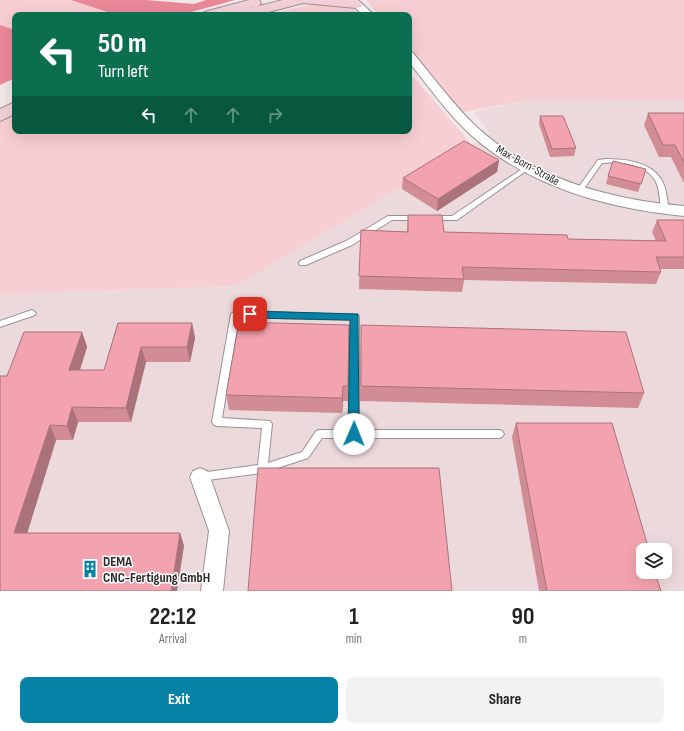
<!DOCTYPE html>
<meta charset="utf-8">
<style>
:root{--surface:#fff;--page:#f2f2f2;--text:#222;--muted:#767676;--accent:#0682a7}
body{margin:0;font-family:"Sofia Sans Condensed",sans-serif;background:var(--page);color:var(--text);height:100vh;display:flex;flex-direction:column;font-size:15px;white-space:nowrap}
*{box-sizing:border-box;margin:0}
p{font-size:13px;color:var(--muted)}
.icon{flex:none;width:22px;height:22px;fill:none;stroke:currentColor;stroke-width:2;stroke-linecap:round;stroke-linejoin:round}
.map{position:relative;height:591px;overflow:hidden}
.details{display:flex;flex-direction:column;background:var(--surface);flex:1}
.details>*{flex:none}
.hud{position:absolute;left:12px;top:12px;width:400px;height:122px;border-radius:8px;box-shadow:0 4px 16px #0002;background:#0b6e4f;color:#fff;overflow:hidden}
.buttons{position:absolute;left:636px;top:543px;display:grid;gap:8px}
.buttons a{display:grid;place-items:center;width:36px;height:36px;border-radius:8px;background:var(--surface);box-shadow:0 4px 16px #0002;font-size:20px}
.pin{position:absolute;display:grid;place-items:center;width:34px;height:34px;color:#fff;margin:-17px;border-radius:8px;box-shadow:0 2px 6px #0006}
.me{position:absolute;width:44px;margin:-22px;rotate:1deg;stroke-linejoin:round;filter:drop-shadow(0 0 3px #0008)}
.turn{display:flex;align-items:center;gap:14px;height:84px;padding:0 20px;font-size:18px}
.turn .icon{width:52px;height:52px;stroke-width:2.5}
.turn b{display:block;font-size:28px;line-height:34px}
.lanes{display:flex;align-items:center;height:38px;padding:0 20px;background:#0003;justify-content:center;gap:20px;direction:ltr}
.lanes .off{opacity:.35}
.eta{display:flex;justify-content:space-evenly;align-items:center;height:68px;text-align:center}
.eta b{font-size:24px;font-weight:700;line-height:28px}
.button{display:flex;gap:8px;margin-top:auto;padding:8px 20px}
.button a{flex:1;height:46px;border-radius:8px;background:var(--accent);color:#fff;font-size:16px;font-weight:700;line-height:46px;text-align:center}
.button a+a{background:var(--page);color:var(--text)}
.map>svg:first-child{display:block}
</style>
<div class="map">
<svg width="684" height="591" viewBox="0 0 684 591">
<rect width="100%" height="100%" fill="#f2e7e8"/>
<path fill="#ecd9db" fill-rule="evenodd" d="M 684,99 L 684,591 L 0,591 L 0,294 L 235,286 L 490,134 L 474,112 L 523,101 ZM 643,550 L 665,550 L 665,572 L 643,572 Z"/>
<path fill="#f7ced3" d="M 0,0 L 71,0 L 119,14 L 15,15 L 15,30 L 0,25 Z
M 367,0 L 684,0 L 684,100 L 523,101 L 458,113 L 409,55 L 409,15 L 378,15 Z
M 314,4 C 328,5 350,3 360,15 L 265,15 Z
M 409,72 L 472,145 L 235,286 L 0,294 L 0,122 L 15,113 L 15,131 L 409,131 Z"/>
<path fill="#ea8898" d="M 71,0 L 146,0 L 194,4 L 206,0 L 235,0 L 180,15 L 117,15 Z
M 0,25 L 15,30 L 15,78 L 0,85 Z"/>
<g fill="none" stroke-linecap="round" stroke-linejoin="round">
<g stroke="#9c9293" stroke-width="2">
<path id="service" d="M 606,159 C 626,159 654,162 663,183 C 667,191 667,201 669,210 L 668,212 L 662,212 L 661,210 C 660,201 660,191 656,182 C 648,164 619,161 602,163 L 581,193 L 577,193 L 576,191 L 598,160 Z
M 528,165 L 530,166 L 530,168 L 457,220 L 432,220 L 428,218 L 432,216 L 452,216 Z
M 388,216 L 419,216 L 423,218 L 419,220 L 392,220 L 352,245 L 306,265 L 300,265 L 299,263 L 300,261 L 346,241 Z
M 32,310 L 36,313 L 35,315 L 0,327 L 0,321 Z
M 235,311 L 358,315 L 359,317 L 359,430 L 499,430 L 502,431 L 504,434 L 502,437 L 499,438 L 322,438 L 308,458 L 305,459 L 262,473 L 200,481 L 197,480 L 195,477 L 197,474 L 200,473 L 258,465 L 262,428 L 217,426 L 214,425 L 212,422 L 231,314 ZM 239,317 L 351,320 L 349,430 L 319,430 L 316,431 L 302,452 L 268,463 L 272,424 L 270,421 L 222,418 Z"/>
</g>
<g stroke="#9c9293" stroke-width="2">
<path id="minor" d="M 347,0 L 358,0 L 374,15 L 363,15 Z
M 409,52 L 413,53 C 434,78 454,106 479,129 C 534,179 612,200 684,206 L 684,216 C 609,209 530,187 472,136 C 448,114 429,87 409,62 Z
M 200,468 L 207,471 L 210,477 L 229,531 L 223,591 L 201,591 L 209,531 L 190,477 L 193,471 Z"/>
</g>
<g stroke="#9c9293" stroke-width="2">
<path id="secondary" d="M 249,0 L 259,0 L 261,3 L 259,6 L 251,8 L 283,0 L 357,0 L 363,4 L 361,7 L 356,8 L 303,3 L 257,15 L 233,15 L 235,12 L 225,15 L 202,15 L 204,12 Z
M 15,102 L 15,114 L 0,121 L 0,109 Z"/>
</g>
<use href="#service" fill="#fff" fill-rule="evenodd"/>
<use href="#minor" fill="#fff" fill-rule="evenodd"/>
<use href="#secondary" fill="#f3d0d7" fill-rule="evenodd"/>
</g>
<path fill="#d18c96" d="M 648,113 L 684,113 L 684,183 L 671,157 L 659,157 L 644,125 Z
M 540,116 L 576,148 L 574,156 L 550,157 L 539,124 Z
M 499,160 L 497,172 L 437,211 L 402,189 L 403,178 Z
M 646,169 L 638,192 L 606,184 L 608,176 Z
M 408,215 L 444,232 L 568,239 L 656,241 L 652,232 L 657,220 L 684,220 L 684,269 L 660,269 L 661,272 L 656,284 L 464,280 L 462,292 L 359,289 L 361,230 L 407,232 Z
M 118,323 L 192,323 L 195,338 L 190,362 L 146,362 L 131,422 L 78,422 L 73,440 L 56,440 L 27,533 L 180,533 L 184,546 L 0,591 L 7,376 L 82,332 L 87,347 L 80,370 L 104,370 Z
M 349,325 L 348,401 L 343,401 L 342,413 L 229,410 L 226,395 Z
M 361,325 L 644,393 L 638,408 L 360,401 Z
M 516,423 L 661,591 L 539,591 L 512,437 Z"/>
<path fill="#aa727a" d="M 499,160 L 497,172 L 437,211 L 438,199 Z
M 192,323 L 195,338 L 190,362 L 187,347 Z
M 82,332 L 87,347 L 75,385 L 69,370 Z
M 141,347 L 146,362 L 131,422 L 126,408 Z
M 343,386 L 343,401 L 342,413 L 342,398 Z
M 72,407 L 78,422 L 73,440 L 67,426 Z
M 50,425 L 56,440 L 23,547 L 14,533 Z
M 180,533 L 184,546 L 177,591 L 171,591 Z"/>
<path fill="#f3a3af" stroke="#aa727a" d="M 648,113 L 684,113 L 684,162 L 675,145 L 663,145 Z
M 540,116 L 563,116 L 576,148 L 552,149 Z
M 464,141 L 499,160 L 438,199 L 403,178 Z
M 613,161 L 646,169 L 641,184 L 608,176 Z
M 408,215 L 442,215 L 444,232 L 567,235 L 568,239 L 666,241 L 657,220 L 684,220 L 684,257 L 656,257 L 661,272 L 462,267 L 464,279 L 359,276 L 361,230 L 408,232 Z
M 239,322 L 349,325 L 348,386 L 343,386 L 342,398 L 226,395 Z
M 118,323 L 192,323 L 187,347 L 141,347 L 126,408 L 72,407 L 67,426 L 50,425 L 14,533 L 180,533 L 171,591 L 0,591 L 0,376 L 7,376 L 24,332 L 82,332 L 69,370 L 104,370 Z
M 361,325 L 626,332 L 644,393 L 361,386 Z
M 516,423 L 612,423 L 649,550 L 643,550 L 643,572 L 655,572 L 661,591 L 547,591 Z
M 258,468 L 439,468 L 452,591 L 248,591 Z"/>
<path fill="#0682a7" stroke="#04546d" d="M 250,311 L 358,314 L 359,434 L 357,437 L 350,437 L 348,434 L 350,320 L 250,318 L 246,314 Z"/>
<defs>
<g id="building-bare" transform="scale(1.38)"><path d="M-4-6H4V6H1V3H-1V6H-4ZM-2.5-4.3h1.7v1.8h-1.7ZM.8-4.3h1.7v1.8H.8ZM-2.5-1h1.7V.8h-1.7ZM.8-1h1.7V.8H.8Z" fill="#0682a7" stroke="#fff" stroke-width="2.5" paint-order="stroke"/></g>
</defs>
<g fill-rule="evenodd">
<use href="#building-bare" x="90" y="569"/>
</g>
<g text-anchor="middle" stroke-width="3" stroke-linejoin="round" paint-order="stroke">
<g font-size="12" fill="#2d2929" stroke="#fff">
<text transform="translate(528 165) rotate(29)" y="4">Max-Born-Straße</text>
</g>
<g font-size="14" font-weight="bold" fill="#2d2929" stroke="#fff" text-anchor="start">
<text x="103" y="566">DEMA<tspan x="103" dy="16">CNC-Fertigung GmbH</tspan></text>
</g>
</g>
</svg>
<div class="buttons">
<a><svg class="icon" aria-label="layers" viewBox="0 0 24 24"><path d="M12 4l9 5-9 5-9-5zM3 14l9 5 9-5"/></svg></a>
</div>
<div class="pin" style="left:250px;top:314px;background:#d93025"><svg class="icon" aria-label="arrive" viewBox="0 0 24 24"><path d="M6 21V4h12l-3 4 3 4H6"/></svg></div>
<svg class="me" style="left:354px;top:434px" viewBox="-20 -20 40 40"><circle r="19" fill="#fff"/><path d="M0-13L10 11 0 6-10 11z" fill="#0682a7"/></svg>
<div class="hud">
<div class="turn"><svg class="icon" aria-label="left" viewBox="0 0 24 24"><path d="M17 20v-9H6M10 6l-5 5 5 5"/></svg><div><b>50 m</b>Turn left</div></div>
<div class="lanes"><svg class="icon" aria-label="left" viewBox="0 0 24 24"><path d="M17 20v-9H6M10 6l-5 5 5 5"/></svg><svg class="icon off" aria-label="ahead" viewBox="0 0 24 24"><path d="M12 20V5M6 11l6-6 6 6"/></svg><svg class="icon off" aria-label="ahead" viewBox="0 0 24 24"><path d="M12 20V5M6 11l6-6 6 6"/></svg><svg class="icon off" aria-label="right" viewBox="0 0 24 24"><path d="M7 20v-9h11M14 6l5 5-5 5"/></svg></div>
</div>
</div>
<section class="details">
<div class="eta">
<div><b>22:12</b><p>Arrival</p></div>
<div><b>1</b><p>min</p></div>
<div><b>90</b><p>m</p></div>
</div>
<div class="button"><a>Exit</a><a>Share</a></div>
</section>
